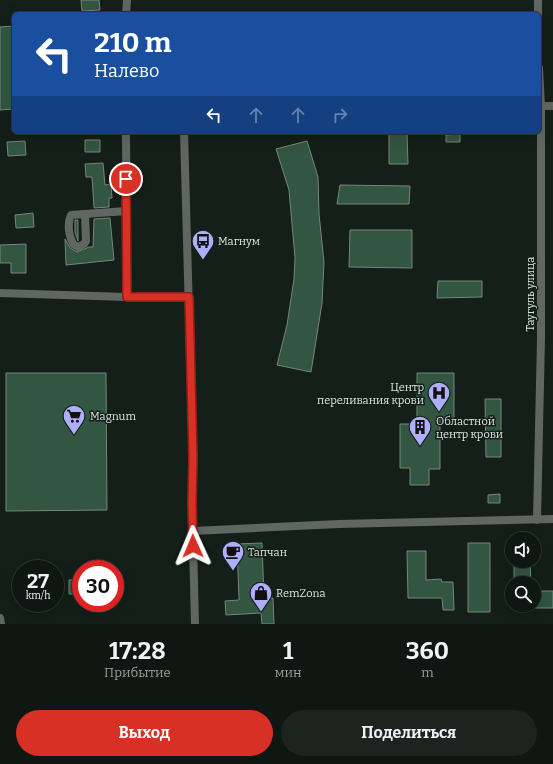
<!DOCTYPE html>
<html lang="ru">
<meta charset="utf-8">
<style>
:root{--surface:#0e1712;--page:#1c2420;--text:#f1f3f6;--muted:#9b9f9f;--line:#2e3632;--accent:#d93025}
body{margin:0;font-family:Bitter,serif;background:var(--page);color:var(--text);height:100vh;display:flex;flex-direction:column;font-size:15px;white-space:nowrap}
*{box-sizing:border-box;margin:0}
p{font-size:13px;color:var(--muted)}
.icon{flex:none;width:22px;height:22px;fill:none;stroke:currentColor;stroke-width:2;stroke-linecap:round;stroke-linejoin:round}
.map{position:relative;height:624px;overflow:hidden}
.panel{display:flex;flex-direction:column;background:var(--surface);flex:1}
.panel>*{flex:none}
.top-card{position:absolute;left:12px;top:12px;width:529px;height:122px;border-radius:6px;box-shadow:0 4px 16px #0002,0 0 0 1px var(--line);background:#1a4fa0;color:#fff;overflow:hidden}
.fabs{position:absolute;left:505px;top:532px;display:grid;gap:8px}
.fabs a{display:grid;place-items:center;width:36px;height:36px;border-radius:50%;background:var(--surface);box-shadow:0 4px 16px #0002,0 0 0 1px var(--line);font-size:20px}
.speed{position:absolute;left:12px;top:560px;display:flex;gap:8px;font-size:20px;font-weight:700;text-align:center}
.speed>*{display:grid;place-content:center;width:52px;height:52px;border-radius:50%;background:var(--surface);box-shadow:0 4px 16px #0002,0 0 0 1px var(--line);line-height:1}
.speed small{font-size:10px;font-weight:400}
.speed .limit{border:6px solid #d22;background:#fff;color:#111}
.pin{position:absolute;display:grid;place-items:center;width:34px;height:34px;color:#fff;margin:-17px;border:2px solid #fff;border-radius:50%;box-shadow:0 1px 4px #0007}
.me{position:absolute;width:44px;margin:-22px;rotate:359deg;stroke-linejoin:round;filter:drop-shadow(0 0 3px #0008)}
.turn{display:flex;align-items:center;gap:14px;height:84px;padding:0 16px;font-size:18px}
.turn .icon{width:52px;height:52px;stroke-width:2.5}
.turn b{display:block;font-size:28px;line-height:34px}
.lanes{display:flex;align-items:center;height:38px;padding:0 16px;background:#0003;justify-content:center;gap:20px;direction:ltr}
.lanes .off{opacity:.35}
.eta{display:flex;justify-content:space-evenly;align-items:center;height:68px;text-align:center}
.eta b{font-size:24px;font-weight:700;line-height:28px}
.button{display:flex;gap:8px;margin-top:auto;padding:8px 16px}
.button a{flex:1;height:46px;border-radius:24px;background:var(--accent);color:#fff;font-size:16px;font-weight:700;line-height:46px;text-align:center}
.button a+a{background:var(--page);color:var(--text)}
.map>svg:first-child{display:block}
</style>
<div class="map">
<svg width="553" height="624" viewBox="0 0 553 624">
<rect width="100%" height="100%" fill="#131f18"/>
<path fill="#325641" stroke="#77867c" d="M 81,0 L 99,0 L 100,10 L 82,11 Z
M 13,26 L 14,49 L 14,109 L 0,110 L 0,27 Z
M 389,132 L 407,132 L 408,164 L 389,164 Z
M 460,134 L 460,142 L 446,142 L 446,135 Z
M 85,140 L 100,140 L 100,152 L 85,152 Z
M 25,141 L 26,155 L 8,156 L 7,142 Z
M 307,141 L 318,177 L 319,214 L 324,262 L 322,303 L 311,372 L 277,365 L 287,325 L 294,279 L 295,258 L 289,190 L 276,149 Z
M 103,163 L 105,185 L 111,184 L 112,198 L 109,198 L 109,207 L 94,208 L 92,177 L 86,177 L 85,164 Z
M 340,185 L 410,186 L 409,204 L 337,204 Z
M 33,213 L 34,227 L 16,228 L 15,215 Z
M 110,218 L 114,260 L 66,265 L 65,239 L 70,248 L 77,252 L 89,247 L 93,247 L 94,219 Z
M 75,220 L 78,220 L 78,241 L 75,232 Z
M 350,230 L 412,230 L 412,268 L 349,267 Z
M 26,244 L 26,273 L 11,273 L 11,263 L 0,263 L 0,245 Z
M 438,281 L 482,281 L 482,297 L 437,298 Z
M 6,373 L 106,373 L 107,510 L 6,511 Z
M 417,373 L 454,373 L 454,418 L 440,418 L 440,469 L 429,469 L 429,485 L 410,485 L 410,468 L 400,468 L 400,424 L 417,424 Z
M 485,399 L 501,399 L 501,457 L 486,457 Z
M 500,494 L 500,503 L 488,503 L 488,495 Z
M 262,543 L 264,599 L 273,598 L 274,624 L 262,624 L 261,613 L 226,615 L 225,601 L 239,600 L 237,544 Z
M 468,543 L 490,543 L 490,612 L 468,612 Z
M 407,551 L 426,551 L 426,580 L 441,579 L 442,582 L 453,582 L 454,610 L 443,610 L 442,598 L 408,598 Z
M 514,561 L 530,561 L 531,583 L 514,583 Z
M 69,580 L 81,580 L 81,594 L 69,594 Z
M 534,591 L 553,591 L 553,608 L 535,608 Z"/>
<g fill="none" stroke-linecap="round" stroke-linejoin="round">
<path stroke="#606763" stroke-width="8" d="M 538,0 L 538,14
M 126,14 L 127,0
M 541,106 L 553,106
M 126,132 L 127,297
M 184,132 L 193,458 L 192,502 L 195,624
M 85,214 L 86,241 L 84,244 L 78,247 L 73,244 C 69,235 67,224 71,215 L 126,211
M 0,293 L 127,297 L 189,297
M 537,520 L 541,338 L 541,106 L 539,68
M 193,531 L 339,524 L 553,519
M 0,618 L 1,624"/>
</g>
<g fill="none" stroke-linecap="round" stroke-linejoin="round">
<g stroke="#8d1f18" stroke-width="10">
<path id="route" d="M 126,179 L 127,297 L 189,297 L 193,458 L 192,502 L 193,546"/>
</g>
<use href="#route" stroke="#d93025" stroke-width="7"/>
</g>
<defs>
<g id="bus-pin" transform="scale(1.15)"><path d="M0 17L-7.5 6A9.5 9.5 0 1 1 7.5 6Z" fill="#aeaefa" stroke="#131f18"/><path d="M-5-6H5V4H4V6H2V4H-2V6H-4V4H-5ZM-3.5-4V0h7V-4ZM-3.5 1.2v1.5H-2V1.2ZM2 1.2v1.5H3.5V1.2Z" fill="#111"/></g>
<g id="hospital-pin" transform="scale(1.15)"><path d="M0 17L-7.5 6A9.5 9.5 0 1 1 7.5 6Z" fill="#aeaefa" stroke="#131f18"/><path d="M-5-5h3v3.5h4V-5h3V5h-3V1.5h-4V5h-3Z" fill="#111"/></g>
<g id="supermarket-pin" transform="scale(1.15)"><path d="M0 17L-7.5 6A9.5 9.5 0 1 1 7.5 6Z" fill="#aeaefa" stroke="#131f18"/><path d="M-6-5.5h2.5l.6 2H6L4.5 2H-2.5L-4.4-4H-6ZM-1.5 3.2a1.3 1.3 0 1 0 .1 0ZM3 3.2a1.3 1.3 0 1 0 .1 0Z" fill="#111"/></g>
<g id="building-pin" transform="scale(1.15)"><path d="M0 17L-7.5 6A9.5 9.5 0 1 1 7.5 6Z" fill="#aeaefa" stroke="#131f18"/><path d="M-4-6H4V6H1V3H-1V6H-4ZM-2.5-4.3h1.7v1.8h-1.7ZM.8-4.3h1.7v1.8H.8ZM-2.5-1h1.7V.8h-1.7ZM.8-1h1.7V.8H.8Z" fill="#111"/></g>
<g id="cafe-pin" transform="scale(1.15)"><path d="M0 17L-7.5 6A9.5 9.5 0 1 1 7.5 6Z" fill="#aeaefa" stroke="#131f18"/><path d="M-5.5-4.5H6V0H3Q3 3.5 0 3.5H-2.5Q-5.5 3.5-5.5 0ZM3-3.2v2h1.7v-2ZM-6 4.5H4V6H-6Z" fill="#111"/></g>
<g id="shop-pin" transform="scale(1.15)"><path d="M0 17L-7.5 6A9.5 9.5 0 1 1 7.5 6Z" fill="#aeaefa" stroke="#131f18"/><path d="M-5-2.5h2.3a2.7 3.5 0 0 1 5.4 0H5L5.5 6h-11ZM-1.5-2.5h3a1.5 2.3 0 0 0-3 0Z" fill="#111"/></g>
</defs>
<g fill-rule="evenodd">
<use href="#bus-pin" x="203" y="241"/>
<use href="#hospital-pin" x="439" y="393"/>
<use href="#supermarket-pin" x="74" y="416"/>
<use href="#building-pin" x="420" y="427"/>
<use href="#cafe-pin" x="233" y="552"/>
<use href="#shop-pin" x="261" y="593"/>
</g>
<g text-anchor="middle" stroke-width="3" stroke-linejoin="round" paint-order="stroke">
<g font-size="11" fill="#dde5e0" stroke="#131f18" text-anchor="start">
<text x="218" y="245">Магнум</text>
<text x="424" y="391" text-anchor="end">Центр<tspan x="424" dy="13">переливания крови</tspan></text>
<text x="90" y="420">Magnum</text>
<text x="436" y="425">Областной<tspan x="436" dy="13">центр крови</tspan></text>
<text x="248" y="556">Тапчан</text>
<text x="276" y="597">RemZona</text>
</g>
<g font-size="11" fill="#dde5e0" stroke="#131f18">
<text transform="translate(530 294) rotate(-90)" y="4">Таугуль улица</text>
</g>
</g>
</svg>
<div class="fabs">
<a><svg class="icon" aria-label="sound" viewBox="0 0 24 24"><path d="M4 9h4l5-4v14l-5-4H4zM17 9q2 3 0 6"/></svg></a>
<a><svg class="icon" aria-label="search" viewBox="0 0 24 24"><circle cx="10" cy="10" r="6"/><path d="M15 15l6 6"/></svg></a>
</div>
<div class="speed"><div>27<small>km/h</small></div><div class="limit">30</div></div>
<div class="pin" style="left:126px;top:179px;background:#d93025"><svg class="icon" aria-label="arrive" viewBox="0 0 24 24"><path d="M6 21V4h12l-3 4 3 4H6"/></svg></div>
<svg class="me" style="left:193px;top:546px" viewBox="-20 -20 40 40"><path d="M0-17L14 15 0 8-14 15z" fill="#d93025" stroke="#fff" stroke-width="4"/></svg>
<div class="top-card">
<div class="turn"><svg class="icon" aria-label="left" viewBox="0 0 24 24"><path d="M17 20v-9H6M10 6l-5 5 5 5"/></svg><div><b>210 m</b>Налево</div></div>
<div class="lanes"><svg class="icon" aria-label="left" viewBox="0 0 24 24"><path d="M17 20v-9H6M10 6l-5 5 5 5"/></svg><svg class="icon off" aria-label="ahead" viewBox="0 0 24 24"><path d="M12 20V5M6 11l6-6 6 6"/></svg><svg class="icon off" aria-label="ahead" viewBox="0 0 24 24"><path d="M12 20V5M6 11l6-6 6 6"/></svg><svg class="icon off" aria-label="right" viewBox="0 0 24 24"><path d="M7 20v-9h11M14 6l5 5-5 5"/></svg></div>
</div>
</div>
<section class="panel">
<div class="eta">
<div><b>17:28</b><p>Прибытие</p></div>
<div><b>1</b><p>мин</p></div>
<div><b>360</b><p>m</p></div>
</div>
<div class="button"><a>Выход</a><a>Поделиться</a></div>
</section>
